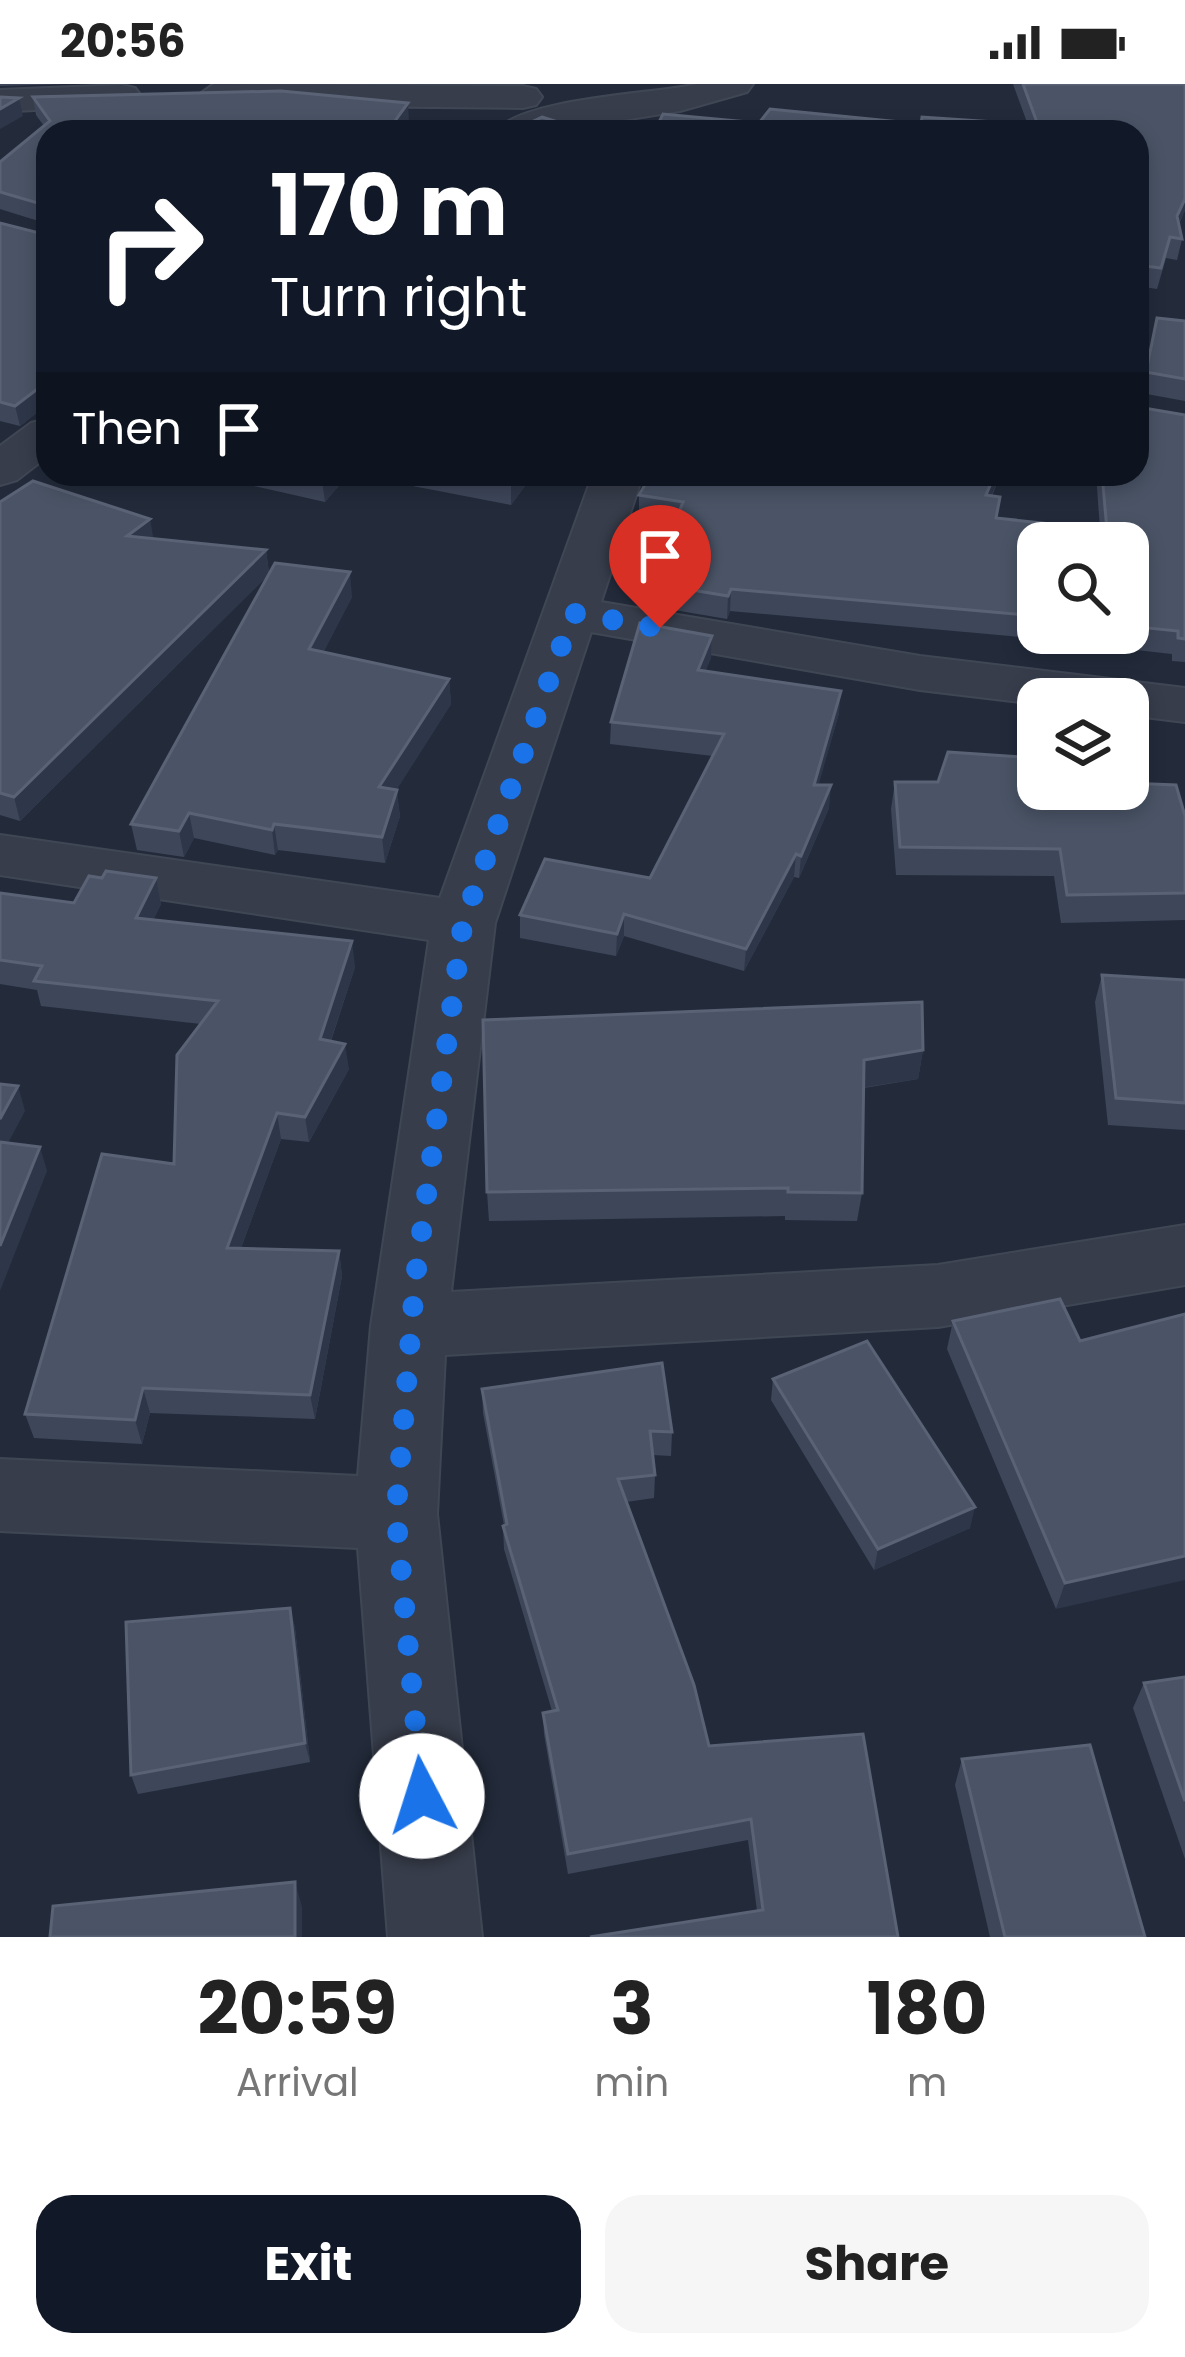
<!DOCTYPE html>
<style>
:root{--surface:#fff;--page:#f6f6f6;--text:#222;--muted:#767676;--accent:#111827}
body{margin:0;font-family:Poppins,sans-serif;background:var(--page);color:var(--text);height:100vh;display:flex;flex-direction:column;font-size:45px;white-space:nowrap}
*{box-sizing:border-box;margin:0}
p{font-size:39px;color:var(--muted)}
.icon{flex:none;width:66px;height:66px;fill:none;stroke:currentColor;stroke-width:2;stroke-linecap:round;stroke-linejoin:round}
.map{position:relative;height:1853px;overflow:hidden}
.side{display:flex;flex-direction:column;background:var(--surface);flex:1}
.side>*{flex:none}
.guide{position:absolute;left:36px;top:36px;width:1113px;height:366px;border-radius:36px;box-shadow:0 6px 18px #0003;background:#111827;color:#fff;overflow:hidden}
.buttons{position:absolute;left:1017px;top:438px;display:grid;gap:24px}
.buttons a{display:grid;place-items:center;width:132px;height:132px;border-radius:24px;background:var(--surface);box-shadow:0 6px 18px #0003;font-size:60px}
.pin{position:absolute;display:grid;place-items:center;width:102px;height:102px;color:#fff;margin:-123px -51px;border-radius:50% 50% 50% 0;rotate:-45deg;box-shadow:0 0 12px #0007}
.pin .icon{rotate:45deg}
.me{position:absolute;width:132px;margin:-66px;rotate:355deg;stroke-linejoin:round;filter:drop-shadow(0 0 9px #0008)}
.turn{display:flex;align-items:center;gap:42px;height:252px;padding:0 36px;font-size:54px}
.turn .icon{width:156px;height:156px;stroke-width:2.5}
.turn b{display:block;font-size:84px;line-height:102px}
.then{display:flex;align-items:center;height:114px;padding:0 36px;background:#0003;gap:24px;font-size:45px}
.eta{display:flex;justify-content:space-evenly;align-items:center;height:204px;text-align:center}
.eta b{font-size:72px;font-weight:700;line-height:84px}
.cta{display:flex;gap:24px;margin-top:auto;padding:24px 36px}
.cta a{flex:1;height:138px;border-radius:36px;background:var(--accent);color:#fff;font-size:48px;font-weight:700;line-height:138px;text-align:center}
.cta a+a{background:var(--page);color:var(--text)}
.status{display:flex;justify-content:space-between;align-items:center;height:84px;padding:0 60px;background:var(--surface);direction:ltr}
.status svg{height:33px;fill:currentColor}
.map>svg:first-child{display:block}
</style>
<div class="status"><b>20:56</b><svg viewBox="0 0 49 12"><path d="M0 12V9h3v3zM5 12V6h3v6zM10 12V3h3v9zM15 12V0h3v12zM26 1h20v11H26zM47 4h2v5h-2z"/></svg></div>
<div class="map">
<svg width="1185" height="1853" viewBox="0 0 1185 1853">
<rect width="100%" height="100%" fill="#232b3b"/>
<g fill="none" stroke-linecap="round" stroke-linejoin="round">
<g stroke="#404754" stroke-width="4">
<path id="minor" d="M 214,0 L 523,2 L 536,5 L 542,13 L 536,21 L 523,24 L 219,21 L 206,18 L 200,10 Z
M 698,0 L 753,0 L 747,8 L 680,27 L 548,48 L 496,48 C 519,14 655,10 698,0 Z
M 122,1 L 135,4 L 141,12 L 135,20 L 0,28 L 0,6 Z
M 48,335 L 48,372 L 17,396 L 0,401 L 0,362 L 31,339 Z
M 593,390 L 643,390 L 601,518 L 920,572 L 1185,604 L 1185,638 L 1128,631 L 1128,615 L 1038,615 L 1038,620 L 920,606 L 591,548 L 495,839 L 451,1208 L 938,1181 L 1185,1141 L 1185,1201 L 938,1243 L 445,1271 L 437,1430 L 482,1853 L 388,1853 L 358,1464 L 0,1447 L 0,1375 L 358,1392 L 371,1242 L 429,856 L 0,791 L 0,751 L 440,814 Z"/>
</g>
<use href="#minor" fill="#373d4b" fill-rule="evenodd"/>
</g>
<path fill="#3e475a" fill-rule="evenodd" d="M 0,0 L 64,0 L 0,2 Z
M 1013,0 L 1185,0 L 1185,126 L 1179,140 L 1182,155 L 1177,176 L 1166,174 L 1157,205 L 1137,202 L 1137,48 L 759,39 L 1028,41 Z
M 33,13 L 409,37 L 401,48 L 48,48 L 48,320 L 20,342 L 0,337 L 0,139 L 47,151 L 48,140 L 0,125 L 0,78 L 44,42 L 36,31 Z
M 1157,234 L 1185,237 L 1185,317 L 1141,309 Z
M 1185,331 L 1185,578 L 1172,577 L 1172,570 L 1010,552 L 730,527 L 727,535 L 651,522 L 651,499 L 675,439 L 639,433 L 639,411 L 651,390 L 1001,390 L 992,412 L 996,434 L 1100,445 L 1096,390 L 1137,390 ZM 1038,459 L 1128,459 L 1128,549 L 1038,549 Z
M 223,390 L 349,390 L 325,418 L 223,395 Z
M 350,390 L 534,390 L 511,421 Z
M 0,418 L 153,455 L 266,466 L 269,489 L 352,513 L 323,568 L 449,595 L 451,620 L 396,706 L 400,732 L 385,779 L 278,766 L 275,771 L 194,754 L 184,773 L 137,766 L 131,740 L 269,490 L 20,737 L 0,731 Z
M 712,552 L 711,574 L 705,587 L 839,629 L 818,701 L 829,724 L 799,794 L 794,793 L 744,887 L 624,852 L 616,872 L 520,854 L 520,831 L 650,794 L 713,672 L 610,660 L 611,638 Z
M 895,698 L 1038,705 L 1185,732 L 1185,836 L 1061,839 L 1054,792 L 896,791 L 891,725 Z
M 102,794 L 156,794 L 161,820 L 153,836 L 355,883 L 331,957 L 349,985 L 309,1058 L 281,1055 L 241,1164 L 339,1167 L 342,1192 L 315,1335 L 150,1329 L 142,1360 L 34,1354 L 25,1330 L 174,1080 L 201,940 L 41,922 L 37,906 L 0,900 L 0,809 L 74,819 Z
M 1102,891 L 1185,896 L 1185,1046 L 1108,1041 L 1095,918 Z
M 923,966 L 918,995 L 864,1004 L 862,1109 L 857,1137 L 785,1136 L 785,1132 L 489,1137 L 487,1108 Z
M 1185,1230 L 1056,1525 L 947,1265 L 953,1237 L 1080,1257 Z
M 773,1295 L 970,1444 L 874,1486 L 771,1316 Z
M 482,1305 L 672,1348 L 671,1372 L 653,1371 L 655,1391 L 654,1414 L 626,1418 L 709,1662 L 898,1853 L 757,1827 L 748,1756 L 568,1790 L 544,1650 L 543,1629 L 552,1627 L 504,1465 L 503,1442 L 504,1441 L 483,1329 Z
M 290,1524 L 295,1544 L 310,1678 L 138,1710 L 131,1691 Z
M 1185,1593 L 1185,1775 L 1133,1624 L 1144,1599 Z
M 962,1675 L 1145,1853 L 990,1853 L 955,1701 Z"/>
<path fill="#2e3749" d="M 19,14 L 23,32 L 0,45 L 0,25 Z
M 408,19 L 409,37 L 401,48 L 387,48 Z
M 1185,115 L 1185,126 L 1173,152 L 1177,132 Z
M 48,297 L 48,320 L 20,342 L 15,322 Z
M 328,390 L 349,390 L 325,418 L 322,396 Z
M 517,390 L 534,390 L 511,421 L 511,399 Z
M 995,390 L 1001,390 L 982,433 L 986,411 Z
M 150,435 L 154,458 L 127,452 Z
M 266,466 L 269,490 L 20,737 L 14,713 Z
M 350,488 L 352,513 L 312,591 L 309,565 Z
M 731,505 L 730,527 L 727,535 L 728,512 Z
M 712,552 L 711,574 L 697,608 L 698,586 Z
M 449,595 L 451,620 L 382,729 L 379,703 Z
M 841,607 L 839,629 L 812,724 L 814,701 Z
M 831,701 L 829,724 L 799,794 L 801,772 Z
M 397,706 L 400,732 L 385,779 L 382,753 Z
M 189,729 L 194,754 L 184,773 L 179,747 Z
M 274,740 L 278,766 L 275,771 L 272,746 Z
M 796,770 L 794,793 L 744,887 L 746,865 Z
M 156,794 L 161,820 L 142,860 L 136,834 Z
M 624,830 L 624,852 L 616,872 L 617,850 Z
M 352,857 L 355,883 L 323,980 L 320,955 Z
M 345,960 L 349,985 L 309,1058 L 305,1033 Z
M 923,966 L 918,995 L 860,1004 L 864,976 Z
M 18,1002 L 25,1027 L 0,1074 L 0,1035 Z
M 277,1029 L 281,1055 L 232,1189 L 227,1164 Z
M 40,1063 L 47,1087 L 0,1207 L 0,1162 Z
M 339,1167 L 342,1192 L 315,1335 L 310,1311 Z
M 143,1304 L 150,1329 L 142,1360 L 135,1336 Z
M 975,1423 L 970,1444 L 874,1486 L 878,1465 Z
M 1185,1472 L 1185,1496 L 1056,1525 L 1065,1499 Z
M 290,1524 L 295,1544 L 310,1678 L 305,1659 Z
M 295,1798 L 302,1823 L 302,1853 L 295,1853 Z"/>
<path fill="#4a5466" stroke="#5a6375" stroke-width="3" d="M 1023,0 L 1185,0 L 1185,115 L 1177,132 L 1182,155 L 1170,153 L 1161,184 L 1137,181 L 1137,48 L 654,48 L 663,30 L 759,39 L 770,25 L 921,40 L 922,33 L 1038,41 Z
M 281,7 L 408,19 L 387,48 L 48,48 L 48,122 L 0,108 L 0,78 L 50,37 L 33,13 Z
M 0,13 L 19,14 L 0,25 Z
M 542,33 L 589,48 L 510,48 Z
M 48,134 L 48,297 L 15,322 L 0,318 L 0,139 L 47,151 Z
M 1157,234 L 1185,237 L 1185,295 L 1146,288 Z
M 1138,323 L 1185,331 L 1185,555 L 1178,554 L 1178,547 L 1128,542 L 1128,459 L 1038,459 L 1038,532 L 731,505 L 728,512 L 651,499 L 683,418 L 639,411 L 651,390 L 995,390 L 986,411 L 1000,413 L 996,434 L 1107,446 L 1102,390 L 1137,390 Z
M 297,390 L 328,390 L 322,396 Z
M 462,390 L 517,390 L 511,399 Z
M 33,397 L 150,435 L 127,452 L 266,466 L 14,713 L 0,709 L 0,418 Z
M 275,479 L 350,488 L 309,565 L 449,595 L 379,703 L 397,706 L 382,753 L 274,740 L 272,746 L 189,729 L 179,747 L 131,740 Z
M 640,539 L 712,552 L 698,586 L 841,607 L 814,701 L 831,701 L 801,772 L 796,770 L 746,865 L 624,830 L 617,850 L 520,831 L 545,775 L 650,794 L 724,650 L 611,638 Z
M 948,668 L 1038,674 L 1038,705 L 1128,705 L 1128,699 L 1176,701 L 1185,732 L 1185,809 L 1067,811 L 1060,765 L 900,763 L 895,698 L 938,698 Z
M 106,787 L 156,794 L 136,834 L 352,857 L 320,955 L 345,960 L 305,1033 L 277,1029 L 227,1164 L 339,1167 L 310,1311 L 143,1304 L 135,1336 L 25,1330 L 102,1070 L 174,1080 L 177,971 L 218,917 L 34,897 L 42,882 L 0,876 L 0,809 L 74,819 L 89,792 L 102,794 Z
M 1102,891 L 1185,896 L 1185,1019 L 1116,1014 Z
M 922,918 L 923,966 L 864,976 L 862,1109 L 788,1108 L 788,1104 L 487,1108 L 483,936 Z
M 0,1000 L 18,1002 L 0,1035 Z
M 0,1058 L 40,1063 L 0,1162 Z
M 1060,1215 L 1080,1257 L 1185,1230 L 1185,1472 L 1065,1499 L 953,1237 Z
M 867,1257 L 975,1423 L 878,1465 L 773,1295 Z
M 662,1279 L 672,1348 L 650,1347 L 655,1391 L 618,1395 L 694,1601 L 709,1662 L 863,1650 L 898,1853 L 590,1853 L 763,1826 L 751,1735 L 568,1770 L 543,1629 L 558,1626 L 503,1442 L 507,1440 L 482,1305 Z
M 290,1524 L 305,1659 L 131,1691 L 126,1538 Z
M 1185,1593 L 1185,1717 L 1144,1599 Z
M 1090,1661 L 1145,1853 L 1005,1853 L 962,1675 Z
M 295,1798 L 295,1853 L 50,1853 L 53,1822 Z"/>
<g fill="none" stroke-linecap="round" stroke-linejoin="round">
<path stroke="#1a73e8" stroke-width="21" stroke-dasharray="0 37.8" d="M 422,1712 L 396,1430 L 415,1197 L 463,839 L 573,529 L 660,544"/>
</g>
</svg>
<div class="buttons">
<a><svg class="icon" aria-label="search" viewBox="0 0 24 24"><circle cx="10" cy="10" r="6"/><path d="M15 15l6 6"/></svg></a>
<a><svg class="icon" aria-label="layers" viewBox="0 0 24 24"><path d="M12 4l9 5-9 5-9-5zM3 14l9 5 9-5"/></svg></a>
</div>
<div class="pin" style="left:660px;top:544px;background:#d93025"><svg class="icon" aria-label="arrive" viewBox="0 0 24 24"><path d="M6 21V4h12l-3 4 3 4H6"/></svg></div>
<svg class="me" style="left:422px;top:1712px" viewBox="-20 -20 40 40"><circle r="19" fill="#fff"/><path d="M0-13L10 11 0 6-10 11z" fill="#1a73e8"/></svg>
<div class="guide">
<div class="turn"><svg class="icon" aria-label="right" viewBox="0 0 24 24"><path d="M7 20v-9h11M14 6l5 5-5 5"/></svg><div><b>170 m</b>Turn right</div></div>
<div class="then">Then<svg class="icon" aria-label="arrive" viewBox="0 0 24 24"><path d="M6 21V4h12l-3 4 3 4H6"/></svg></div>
</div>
</div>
<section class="side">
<div class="eta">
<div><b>20:59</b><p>Arrival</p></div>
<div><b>3</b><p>min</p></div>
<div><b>180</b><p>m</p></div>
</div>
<div class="cta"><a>Exit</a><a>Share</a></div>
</section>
